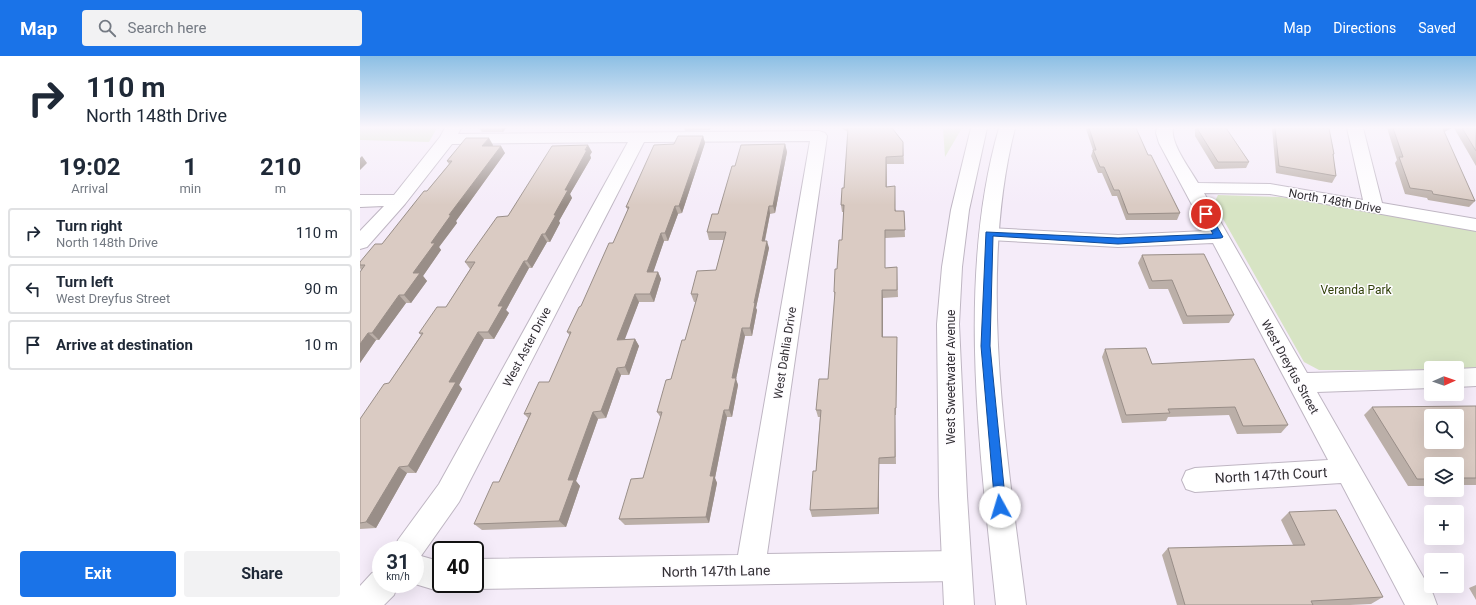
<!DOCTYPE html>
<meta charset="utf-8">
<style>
:root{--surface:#fff;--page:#f2f2f3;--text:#1f2937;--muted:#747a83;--line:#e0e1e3;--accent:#1a73e8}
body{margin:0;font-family:Roboto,sans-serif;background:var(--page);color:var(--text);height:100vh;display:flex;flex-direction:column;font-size:15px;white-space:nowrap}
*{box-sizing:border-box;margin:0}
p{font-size:13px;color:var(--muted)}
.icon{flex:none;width:22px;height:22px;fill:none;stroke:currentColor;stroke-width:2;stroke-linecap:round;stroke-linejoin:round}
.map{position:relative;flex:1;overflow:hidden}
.side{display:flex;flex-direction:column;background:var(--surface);width:360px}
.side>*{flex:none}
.banner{background:#fff;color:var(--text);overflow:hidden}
.needle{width:26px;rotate:88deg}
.controls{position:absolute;left:1064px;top:305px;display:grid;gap:8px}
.controls a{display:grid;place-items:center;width:40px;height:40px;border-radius:4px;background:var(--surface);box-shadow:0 4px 16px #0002;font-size:20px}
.speed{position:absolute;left:12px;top:485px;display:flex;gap:8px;font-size:20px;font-weight:700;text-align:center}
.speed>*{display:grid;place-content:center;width:52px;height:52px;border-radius:50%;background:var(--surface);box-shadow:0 4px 16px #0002;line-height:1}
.speed small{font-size:10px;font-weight:400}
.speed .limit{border:2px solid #111;border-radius:6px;background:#fff;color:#111}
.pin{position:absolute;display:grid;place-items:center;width:34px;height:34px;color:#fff;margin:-17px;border:2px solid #fff;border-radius:50%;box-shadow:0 1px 4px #0007}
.me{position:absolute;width:44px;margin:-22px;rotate:354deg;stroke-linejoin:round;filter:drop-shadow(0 0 3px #0008)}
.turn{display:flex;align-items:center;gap:14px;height:84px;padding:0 20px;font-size:18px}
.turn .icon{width:52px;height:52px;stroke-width:2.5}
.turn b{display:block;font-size:28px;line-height:34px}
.eta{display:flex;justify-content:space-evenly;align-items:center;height:68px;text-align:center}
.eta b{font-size:24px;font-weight:700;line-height:28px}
.action{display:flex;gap:8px;margin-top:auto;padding:8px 20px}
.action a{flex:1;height:46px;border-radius:4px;background:var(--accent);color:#fff;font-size:16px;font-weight:700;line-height:46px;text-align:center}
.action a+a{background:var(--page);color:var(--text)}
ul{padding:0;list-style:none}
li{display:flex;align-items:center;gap:12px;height:50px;margin:0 8px 6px;padding:0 12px;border:2px solid var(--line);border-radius:4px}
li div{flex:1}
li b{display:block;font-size:15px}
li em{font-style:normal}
header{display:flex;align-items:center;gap:24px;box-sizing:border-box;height:56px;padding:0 20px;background:var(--accent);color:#fff}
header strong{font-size:19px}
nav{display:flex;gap:22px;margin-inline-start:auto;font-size:14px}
.search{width:280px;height:36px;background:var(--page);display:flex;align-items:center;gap:10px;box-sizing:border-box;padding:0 14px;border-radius:4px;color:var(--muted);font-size:15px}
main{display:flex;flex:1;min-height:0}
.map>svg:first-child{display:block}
</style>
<header>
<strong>Map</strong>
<div class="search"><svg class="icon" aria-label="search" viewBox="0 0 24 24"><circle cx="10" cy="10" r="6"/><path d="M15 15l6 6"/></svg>Search here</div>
<nav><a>Map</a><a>Directions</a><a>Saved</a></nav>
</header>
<main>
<section class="side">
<div class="banner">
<div class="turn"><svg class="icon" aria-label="right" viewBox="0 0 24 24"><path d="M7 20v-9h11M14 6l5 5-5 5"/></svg><div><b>110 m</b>North 148th Drive</div></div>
</div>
<div class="eta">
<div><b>19:02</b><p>Arrival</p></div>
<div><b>1</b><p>min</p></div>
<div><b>210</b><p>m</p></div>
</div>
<ul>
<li><svg class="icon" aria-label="right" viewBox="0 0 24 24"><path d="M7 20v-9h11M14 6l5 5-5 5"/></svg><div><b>Turn right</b><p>North 148th Drive</p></div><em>110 m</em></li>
<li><svg class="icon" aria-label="left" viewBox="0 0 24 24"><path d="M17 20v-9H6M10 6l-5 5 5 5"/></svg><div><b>Turn left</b><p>West Dreyfus Street</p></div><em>90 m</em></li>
<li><svg class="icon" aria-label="arrive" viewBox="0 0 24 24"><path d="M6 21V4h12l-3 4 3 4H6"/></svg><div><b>Arrive at destination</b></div><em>10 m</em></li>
</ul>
<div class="action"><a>Exit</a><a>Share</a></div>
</section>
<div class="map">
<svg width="1116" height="549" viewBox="0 0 1116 549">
<rect width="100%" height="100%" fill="#f5ecf9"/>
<path fill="#d7e4c4" d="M 0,72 L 77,72 L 69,86 L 0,84 Z
M 583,72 L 602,72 L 585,101 Z
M 858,139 L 920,141 L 977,150 L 1116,175 L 1116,313 L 1071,312 L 1071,314 L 959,314 L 944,306 L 854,147 Z"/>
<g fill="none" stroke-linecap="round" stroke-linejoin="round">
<g stroke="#bfb6c3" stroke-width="2">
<path id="street" d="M 85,72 L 101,72 L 98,78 L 459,75 L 465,77 L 467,80 L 407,498 L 596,495 L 606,500 L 611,510 L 606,520 L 596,525 L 115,533 L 105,528 L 115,528 L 115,503 L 378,499 L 450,85 L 284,86 L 99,446 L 61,500 L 75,504 L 81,503 L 81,528 L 91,528 L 75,534 L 55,528 L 55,494 L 34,494 L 38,484 L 79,428 L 268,86 L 92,88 L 45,148 L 7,191 L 0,193 L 0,175 L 24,150 L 0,151 L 0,139 L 34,139 L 80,81 Z
M 797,72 L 813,72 C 810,87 830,113 838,127 L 910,128 L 1003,144 L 987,72 L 1003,72 L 1022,147 L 1116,163 L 1116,175 L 910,138 L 844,137 L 947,317 L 1071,314 L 1071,332 L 957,336 L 1073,538 L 1077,549 L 1045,549 L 981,427 L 835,436 L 826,433 L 822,424 L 826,415 L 835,412 L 968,404 L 853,187 L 758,191 L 629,184 L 622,182 L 620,178 L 622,174 L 629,172 L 758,179 L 846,175 L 799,87 L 796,77 Z
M 1116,312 L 1116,330 L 1097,331 L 1097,313 Z
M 21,514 L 21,528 L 38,528 L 34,539 L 24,549 L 0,549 L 0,530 L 12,517 Z"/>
</g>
<g stroke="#bfb6c3" stroke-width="2">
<path id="secondary" d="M 611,72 L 627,72 L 609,154 L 602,211 L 599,268 L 607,440 L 614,549 L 584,549 L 579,440 L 577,268 L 582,211 L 591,154 Z
M 639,72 L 655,72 C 617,222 647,398 666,549 L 636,549 C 620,396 596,222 639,72 Z"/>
</g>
<use href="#street" fill="#fff" fill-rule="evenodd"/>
<use href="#secondary" fill="#fff" fill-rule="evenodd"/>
</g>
<path fill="#bbafa8" d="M 119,72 L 146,72 L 143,76 L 122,76 Z
M 324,72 L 351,72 L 350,74 L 325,75 Z
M 481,72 L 532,72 L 543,86 L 544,108 L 527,108 L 527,131 L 536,155 L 544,155 L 545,181 L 525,182 L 525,212 L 537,211 L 538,241 L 523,242 L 523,281 L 537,281 L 536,359 L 535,359 L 536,408 L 519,408 L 519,458 L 452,461 L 450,454 L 456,415 L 460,361 L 458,361 L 456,354 L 468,323 L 475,242 L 474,236 L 482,184 L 484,156 L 482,156 L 481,149 L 484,132 L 488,76 Z
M 726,72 L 776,72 L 788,99 L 820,157 L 817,164 L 766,164 L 757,140 L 752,140 L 742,117 L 738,117 L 731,100 L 733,94 L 726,73 Z
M 835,72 L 866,72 L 889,106 L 886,112 L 855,113 L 835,80 Z
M 912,72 L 969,72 L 974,98 L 973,100 L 976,120 L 972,127 L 916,117 Z
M 1027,72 L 1092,72 L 1084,76 L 1115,145 L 1109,151 L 1068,144 L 1067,142 L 1045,138 L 1035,107 L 1037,104 Z
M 1094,72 L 1116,72 L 1116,110 Z
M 343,80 L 345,87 L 322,157 L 318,158 L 308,185 L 304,185 L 293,216 L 298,216 L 301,223 L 294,246 L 279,246 L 264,283 L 275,283 L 279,290 L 269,319 L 261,319 L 246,362 L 238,363 L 216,425 L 220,430 L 206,471 L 122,474 L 114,468 L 139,426 L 168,362 L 164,358 L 189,326 L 210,280 L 207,276 L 221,250 L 253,187 L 268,154 L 266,151 L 314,88 Z
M 425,88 L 427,96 L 415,157 L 410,158 L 405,185 L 409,192 L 396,252 L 397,254 L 392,280 L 385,280 L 376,323 L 378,329 L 372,361 L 367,361 L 355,422 L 357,427 L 349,467 L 265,469 L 259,463 L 283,422 L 301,362 L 297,356 L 311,323 L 325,284 L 336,246 L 334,246 L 331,238 L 356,214 L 364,184 L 349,184 L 347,176 L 358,158 L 375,110 Z
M 133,89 L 133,90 L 145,97 L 96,165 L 97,167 L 79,191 L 81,194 L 63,220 L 67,225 L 51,247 L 46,247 L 19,284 L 16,284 L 0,307 L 1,214 L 0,212 L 0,206 L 22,188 L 67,135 L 89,108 L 87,105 Z
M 232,96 L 230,99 L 231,102 L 210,138 L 212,142 L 199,165 L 200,167 L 190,186 L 187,186 L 172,212 L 169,212 L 146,254 L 149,257 L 134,283 L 124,283 L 99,329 L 102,333 L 56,417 L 47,417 L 16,472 L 0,473 L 0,363 L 29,327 L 61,279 L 59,277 L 86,251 L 110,213 L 105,206 L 148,160 Z
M 782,199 L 874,259 L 869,267 L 823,268 L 808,233 L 789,233 L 778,207 Z
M 745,293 L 792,308 L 928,369 L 921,377 L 877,378 L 869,359 L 808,361 L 806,365 L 762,367 L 742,301 Z
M 1116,350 L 1116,429 L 1097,429 L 1097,408 L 1071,408 L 1071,430 L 1048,430 L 1004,359 L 1012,351 Z
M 929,456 L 1023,541 L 1011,548 L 990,549 L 817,549 L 802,499 L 808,492 L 933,489 L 921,464 Z
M 1116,529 L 1116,544 L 1109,532 Z"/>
<path fill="#998e88" d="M 141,72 L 146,72 L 143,76 Z
M 1084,72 L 1092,72 L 1078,79 L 1083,73 Z
M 343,80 L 345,87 L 322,157 L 319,150 Z
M 129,82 L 133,89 L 127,98 L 122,90 Z
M 425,88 L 427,96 L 415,157 L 413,150 Z
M 228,89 L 232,96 L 230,99 L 231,102 L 210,138 L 212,142 L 199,165 L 200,167 L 190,186 L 185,178 L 205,134 Z
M 141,90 L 145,97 L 96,165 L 97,167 L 79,191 L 81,194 L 63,220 L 67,225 L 51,247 L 44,239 L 53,217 L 71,187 L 89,159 Z
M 2,100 L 7,107 L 0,114 L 0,102 Z
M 315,150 L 318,158 L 308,185 L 305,177 Z
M 409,150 L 410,158 L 403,193 L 402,185 Z
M 301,177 L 304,185 L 291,223 L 287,216 Z
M 182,178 L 187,186 L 172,212 L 167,205 Z
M 407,185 L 409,192 L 396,252 L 397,254 L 392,280 L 390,272 L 394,247 Z
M 164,205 L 169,212 L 146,254 L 149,257 L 134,283 L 128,276 L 138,250 Z
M 298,216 L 301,223 L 294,246 L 290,238 Z
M 522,234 L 523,242 L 523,289 L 522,281 Z
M 275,238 L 279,246 L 262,291 L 257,284 Z
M 39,239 L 46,247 L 19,284 L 12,277 Z
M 382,272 L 385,280 L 376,323 L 378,329 L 372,361 L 369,354 L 372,322 Z
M 118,276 L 124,283 L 99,329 L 102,333 L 56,417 L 48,410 L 89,326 Z
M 8,277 L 16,284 L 0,307 L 0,288 Z
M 275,283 L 279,290 L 269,319 L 265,311 Z
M 257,312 L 261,319 L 246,362 L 241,355 Z
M 364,354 L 367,361 L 355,422 L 357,427 L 349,467 L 346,461 L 350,420 Z
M 233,356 L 238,363 L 216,425 L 220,430 L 206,471 L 199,465 L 208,424 Z
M 519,402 L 519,458 L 518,452 Z
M 39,411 L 47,417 L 16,472 L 6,466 Z"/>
<path fill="#dacbc3" stroke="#998e88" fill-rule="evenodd" d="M 488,72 L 532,72 L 543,86 L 543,100 L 526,101 L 526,131 L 535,130 L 535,155 L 544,155 L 545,174 L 525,174 L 525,212 L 537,211 L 537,234 L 522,234 L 522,281 L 537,281 L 536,352 L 535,352 L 535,401 L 519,402 L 518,452 L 450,454 L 453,415 L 456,415 L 461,354 L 456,354 L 459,323 L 468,323 L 475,236 L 474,236 L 475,213 L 477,213 L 479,184 L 482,184 L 484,149 L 481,149 L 482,132 L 484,132 Z
M 729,72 L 776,72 L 788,99 L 791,99 L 820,157 L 768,158 L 759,134 L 754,134 L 744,111 L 740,111 L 733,94 L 736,94 Z
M 838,72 L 866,72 L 889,106 L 858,106 L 838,74 Z
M 915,72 L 969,72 L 974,98 L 973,98 L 976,120 L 919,110 Z
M 1033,72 L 1084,72 L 1083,73 L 1115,145 L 1073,138 L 1072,135 L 1050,132 L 1039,101 L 1043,101 Z
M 1102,72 L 1116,72 L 1116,95 Z
M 318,80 L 343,80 L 319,150 L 315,150 L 305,177 L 301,177 L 287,216 L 298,216 L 290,238 L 275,238 L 257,284 L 275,283 L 265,311 L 257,312 L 241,355 L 233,356 L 208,424 L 214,424 L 199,465 L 114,468 L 133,426 L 139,426 L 171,357 L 164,358 L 179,326 L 189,326 L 211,276 L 207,276 L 219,251 L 221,250 L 249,187 L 253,187 L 269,151 L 266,151 L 294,89 L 314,88 Z
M 106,82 L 129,82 L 122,90 L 141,90 L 89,159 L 91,159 L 71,187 L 75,187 L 53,217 L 60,217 L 44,239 L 39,239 L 12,277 L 8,277 L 0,288 L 0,216 L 5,209 L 0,209 L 0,206 L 15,188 L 22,188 L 64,135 L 67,135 L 92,105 L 87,105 Z
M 425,88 L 413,150 L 409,150 L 402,185 L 407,185 L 394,247 L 395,247 L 390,272 L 382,272 L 372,322 L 376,322 L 369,354 L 364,354 L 350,420 L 354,420 L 346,461 L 259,463 L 271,423 L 283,422 L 302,356 L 297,356 L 306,324 L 311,323 L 322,284 L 325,284 L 338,238 L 331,238 L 337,215 L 356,214 L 366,176 L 347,176 L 352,158 L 358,158 L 372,110 L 375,110 L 381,89 Z
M 228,89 L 225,94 L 227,94 L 205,134 L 208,134 L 194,159 L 196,159 L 185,178 L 182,178 L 167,205 L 164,205 L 138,250 L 143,250 L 128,276 L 118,276 L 89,326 L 96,326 L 48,410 L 39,411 L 6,466 L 0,467 L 0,363 L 24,328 L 29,327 L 63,277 L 59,277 L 77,251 L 86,251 L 115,206 L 105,206 L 137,161 L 148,160 L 192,90 Z
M 844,198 L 874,259 L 827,260 L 812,224 L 792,225 L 782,199 Z
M 786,292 L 792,308 L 894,303 L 928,369 L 883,370 L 875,351 L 808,353 L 810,357 L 766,359 L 745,293 Z
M 1116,350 L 1116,422 L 1097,422 L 1097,408 L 1071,408 L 1071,423 L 1057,423 L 1012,351 ZM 1071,360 L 1097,360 L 1097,386 L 1071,386 Z
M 976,454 L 1023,541 L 951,545 L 953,549 L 825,549 L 808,492 L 945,489 L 929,456 Z"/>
<linearGradient id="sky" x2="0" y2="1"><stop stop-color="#8cbfe4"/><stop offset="0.48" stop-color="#faf6fc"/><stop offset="1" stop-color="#faf6fc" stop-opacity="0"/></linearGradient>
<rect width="1116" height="149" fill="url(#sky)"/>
<path fill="#1a73e8" stroke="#114b97" d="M 846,155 L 850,158 L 863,181 L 861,182 L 758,188 L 633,180 L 630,290 L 646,451 L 644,455 L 640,456 L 636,455 L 635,451 L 621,290 L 626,176 L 758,182 L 853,178 L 842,158 Z"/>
<g text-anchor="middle" stroke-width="3" stroke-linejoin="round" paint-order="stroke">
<g font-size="12" fill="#322f34" stroke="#fefcff">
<text transform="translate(975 145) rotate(10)" y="4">North 148th Drive</text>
<text transform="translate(167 291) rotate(-62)" y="4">West Aster Drive</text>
<text transform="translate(425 297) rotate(-81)" y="4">West Dahlia Drive</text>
<text transform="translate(930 311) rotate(61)" y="4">West Dreyfus Street</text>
<text transform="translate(591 321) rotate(-90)" y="4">West Sweetwater Avenue</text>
</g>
<g font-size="12" fill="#304109" stroke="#fefcff">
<text x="996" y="238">Veranda Park</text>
</g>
<g font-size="14" fill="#322f34" stroke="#fefcff">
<text transform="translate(911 419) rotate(-3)" y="5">North 147th Court</text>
<text transform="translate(356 515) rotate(-1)" y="5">North 147th Lane</text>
</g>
</g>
</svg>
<div class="controls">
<a><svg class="needle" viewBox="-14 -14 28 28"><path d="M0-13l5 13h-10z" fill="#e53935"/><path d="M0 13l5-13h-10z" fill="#747a83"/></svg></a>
<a><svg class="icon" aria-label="search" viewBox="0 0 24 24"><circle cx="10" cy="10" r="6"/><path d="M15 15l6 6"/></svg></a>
<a><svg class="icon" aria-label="layers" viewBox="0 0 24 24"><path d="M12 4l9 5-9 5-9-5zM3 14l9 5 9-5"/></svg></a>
<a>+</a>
<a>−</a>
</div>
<div class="speed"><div>31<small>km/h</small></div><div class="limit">40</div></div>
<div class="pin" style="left:846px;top:158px;background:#d93025"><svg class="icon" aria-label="arrive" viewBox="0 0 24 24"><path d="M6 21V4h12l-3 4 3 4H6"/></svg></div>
<svg class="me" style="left:640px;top:451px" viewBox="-20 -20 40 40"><circle r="19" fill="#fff"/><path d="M0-13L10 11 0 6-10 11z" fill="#1a73e8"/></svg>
</div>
</main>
